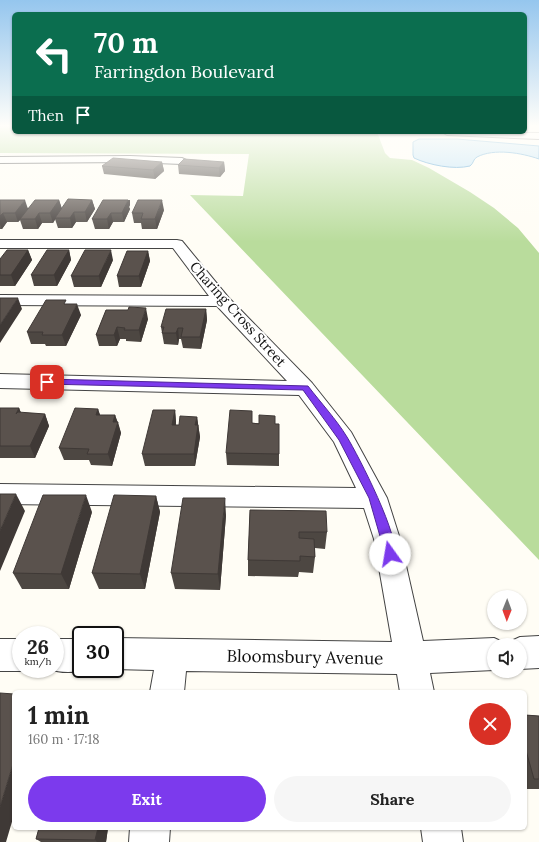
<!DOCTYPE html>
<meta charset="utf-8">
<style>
:root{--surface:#fff;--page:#f6f6f6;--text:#222;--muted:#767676;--accent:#7c3aed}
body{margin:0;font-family:Lora,serif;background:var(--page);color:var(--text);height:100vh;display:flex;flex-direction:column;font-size:15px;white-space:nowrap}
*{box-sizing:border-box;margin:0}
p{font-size:13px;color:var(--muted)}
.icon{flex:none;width:22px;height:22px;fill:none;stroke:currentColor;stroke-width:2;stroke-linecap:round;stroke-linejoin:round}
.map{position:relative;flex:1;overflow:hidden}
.drawer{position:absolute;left:12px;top:690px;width:515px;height:140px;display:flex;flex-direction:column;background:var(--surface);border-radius:6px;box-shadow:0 1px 3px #0004}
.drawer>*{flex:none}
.hud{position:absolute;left:12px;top:12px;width:515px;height:122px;border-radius:6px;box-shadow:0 1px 3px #0004;background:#0b6e4f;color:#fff;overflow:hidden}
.needle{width:26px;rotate:181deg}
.fabs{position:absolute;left:487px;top:590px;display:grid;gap:8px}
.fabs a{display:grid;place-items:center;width:40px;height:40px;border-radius:50%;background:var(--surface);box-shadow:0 1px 3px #0004;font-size:20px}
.speed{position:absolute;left:12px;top:626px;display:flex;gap:8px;font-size:20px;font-weight:700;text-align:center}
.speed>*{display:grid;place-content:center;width:52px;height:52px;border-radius:50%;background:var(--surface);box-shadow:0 1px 3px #0004;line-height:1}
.speed small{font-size:10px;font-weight:400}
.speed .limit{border:2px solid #111;border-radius:6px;background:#fff;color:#111}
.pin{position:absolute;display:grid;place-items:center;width:34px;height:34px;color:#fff;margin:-17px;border-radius:8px;box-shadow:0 2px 6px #0006}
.me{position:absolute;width:44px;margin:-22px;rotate:347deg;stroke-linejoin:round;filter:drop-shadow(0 0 3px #0008)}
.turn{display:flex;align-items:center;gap:14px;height:84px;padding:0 16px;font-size:18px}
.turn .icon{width:52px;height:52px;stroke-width:2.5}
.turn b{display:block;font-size:28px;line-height:34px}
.then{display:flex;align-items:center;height:38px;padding:0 16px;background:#0003;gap:8px;font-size:15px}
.round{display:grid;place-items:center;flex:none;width:42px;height:42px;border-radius:21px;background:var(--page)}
.summary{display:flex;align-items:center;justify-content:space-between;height:68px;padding:0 16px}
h1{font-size:24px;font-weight:700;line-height:30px}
.primary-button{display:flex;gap:8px;margin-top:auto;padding:8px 16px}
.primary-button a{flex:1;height:46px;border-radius:24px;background:var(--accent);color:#fff;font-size:16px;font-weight:700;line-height:46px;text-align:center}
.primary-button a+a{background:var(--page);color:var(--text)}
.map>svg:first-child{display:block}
</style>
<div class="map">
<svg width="539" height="842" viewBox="0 0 539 842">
<rect width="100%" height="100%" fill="#fffdf5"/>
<path fill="#b9dc9c" d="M 0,125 L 14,125 L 14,132 L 377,132 L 385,153 L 390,158 L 412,160 L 429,168 L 470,192 L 494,208 L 518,228 L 539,253 L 539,560 L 190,195 L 243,196 L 249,154 L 0,153 Z"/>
<path fill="#b9e0f7" stroke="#3f96cf" d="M 419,139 L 457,139 L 539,146 L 539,159 C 522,153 494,148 477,157 C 473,159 474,163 470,166 C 454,170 429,165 414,158 L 413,155 L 413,142 Z"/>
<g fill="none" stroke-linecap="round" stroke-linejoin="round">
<g stroke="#444" stroke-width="2">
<path id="minor" d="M 442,132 L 539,133 L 539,139 L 447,135 Z
M 130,156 L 182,158 L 188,161 L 182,164 L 130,162 L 0,163 L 0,157 Z
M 0,240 L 177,240 L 182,241 L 228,297 L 312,383 L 351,432 L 387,498 L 400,539 L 423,641 L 494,638 L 505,643 L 506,645 L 494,645 L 494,670 L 430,673 L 434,692 L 400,692 L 397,674 L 186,671 L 184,692 L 150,692 L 154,670 L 113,669 L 115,669 L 115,638 L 392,642 L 374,539 L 364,508 L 0,504 L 0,484 L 356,488 L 334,442 L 299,395 L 0,388 L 0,374 L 287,381 L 217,306 L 0,305 L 0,295 L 209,296 L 173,248 L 0,248 Z
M 539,636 L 539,668 L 520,669 L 520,645 L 507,645 L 509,642 L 520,637 Z
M 0,639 L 21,639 L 21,669 L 26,669 L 21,671 L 0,671 Z
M 55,639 L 81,639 L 81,669 L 86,669 C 77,673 59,673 50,669 L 55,669 Z
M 130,828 L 170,828 L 169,842 L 129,842 Z
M 421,828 L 461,828 L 463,842 L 423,842 Z"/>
</g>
<use href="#minor" fill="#fff" fill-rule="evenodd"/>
</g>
<path fill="#4d4742" d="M 162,162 L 164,171 L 155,179 L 104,174 L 102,166 Z
M 224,162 L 225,171 L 220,177 L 179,174 L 178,165 Z
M 0,200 L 28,208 L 59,200 L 62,209 L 92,200 L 95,209 L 87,222 L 76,222 L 72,228 L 58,228 L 55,219 L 53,223 L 42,223 L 38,229 L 23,229 L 20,220 L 18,222 L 7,222 L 2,229 L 0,229 Z
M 130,205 L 129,207 L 130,209 L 124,222 L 113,222 L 109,229 L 95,229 L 92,219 Z
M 164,210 L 157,229 L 142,229 L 141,223 L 134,223 L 132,213 Z
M 28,250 L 32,260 L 15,286 L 0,286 L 0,259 Z
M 69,250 L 71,260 L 57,286 L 34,286 L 31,275 Z
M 148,251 L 150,261 L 141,287 L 119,287 L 117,276 Z
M 113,260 L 101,287 L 74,287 L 71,276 Z
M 67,304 L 81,315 L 66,346 L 46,346 L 45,344 L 31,344 L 27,332 Z
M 206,309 L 207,320 L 201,349 L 183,348 L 181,339 L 179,339 L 178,345 L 164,344 L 161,327 Z
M 106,310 L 148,319 L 141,342 L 126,341 L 126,339 L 120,339 L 117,346 L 99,346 L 96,335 Z
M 0,408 L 19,408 L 21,413 L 45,414 L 49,426 L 35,458 L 0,458 Z
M 98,409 L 100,415 L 115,415 L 121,433 L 112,466 L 91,465 L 89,460 L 64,460 L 59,448 Z
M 175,410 L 176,422 L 176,425 L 179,425 L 197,417 L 200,437 L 195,466 L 145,466 L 142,454 Z
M 252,423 L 279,424 L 279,466 L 227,465 L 226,453 Z
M 156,496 L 160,512 L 145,589 L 99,589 L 92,573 Z
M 250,510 L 327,532 L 325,549 L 315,548 L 315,557 L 313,573 L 299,572 L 298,577 L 248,576 L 248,560 Z
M 92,512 L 69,589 L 22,589 L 13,573 Z
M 226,515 L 220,590 L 175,589 L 171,573 Z
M 525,715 L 539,716 L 539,789 L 525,789 Z
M 39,828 L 108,828 L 106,842 L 41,842 L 36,839 Z"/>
<path fill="#3f3936" d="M 162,162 L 164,171 L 155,179 L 153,170 Z
M 224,162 L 225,171 L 220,177 L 219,168 Z
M 25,200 L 28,209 L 20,219 L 20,220 L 18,222 L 15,213 Z
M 59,200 L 62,209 L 53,223 L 50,213 Z
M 92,200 L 95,209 L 87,222 L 85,212 Z
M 128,200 L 130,200 L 130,205 L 129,207 L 130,209 L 124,222 L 122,213 Z
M 162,200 L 164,210 L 157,229 L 155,219 Z
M 74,212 L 76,222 L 72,228 L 70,218 Z
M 3,213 L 7,222 L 2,229 L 0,224 L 0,216 Z
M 39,213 L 42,223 L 38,229 L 35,219 Z
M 111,213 L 113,222 L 109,229 L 107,219 Z
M 28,250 L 32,260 L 15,286 L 11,275 Z
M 69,250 L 71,260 L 57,286 L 54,275 Z
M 111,250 L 113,260 L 101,287 L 99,276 Z
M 148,251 L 150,261 L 141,287 L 139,276 Z
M 18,298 L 22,309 L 0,343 L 0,325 Z
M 77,304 L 81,315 L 66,346 L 62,335 Z
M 146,308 L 148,319 L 141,342 L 139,330 Z
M 206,309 L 207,320 L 201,349 L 200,337 Z
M 117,327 L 120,339 L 117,346 L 114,335 Z
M 178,328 L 179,339 L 178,345 L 176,333 Z
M 19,408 L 24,420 L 16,414 Z
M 98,409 L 102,421 L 96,415 Z
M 175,410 L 176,422 L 174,436 L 172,425 Z
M 45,414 L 49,426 L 35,458 L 30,446 Z
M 115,415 L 118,423 L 118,422 L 121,433 L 112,466 L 108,454 L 113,422 Z
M 197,417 L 200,437 L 195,466 L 194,454 L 195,425 Z
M 16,494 L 25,511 L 0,571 L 0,531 Z
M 86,495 L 92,512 L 69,589 L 61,574 Z
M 156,496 L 160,512 L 145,589 L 140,574 Z
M 225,498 L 226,515 L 220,590 L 218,574 Z
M 14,761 L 14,815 L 6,842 L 0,842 L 0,807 Z
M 98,828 L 108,828 L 106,842 L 97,842 L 95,840 Z"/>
<path fill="#5a524d" stroke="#3f3936" d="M 113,158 L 162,162 L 153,170 L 102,166 Z
M 184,159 L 224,162 L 219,168 L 178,165 Z
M 68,199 L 92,200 L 85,212 L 74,212 L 70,218 L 55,218 Z
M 0,200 L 25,200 L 15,213 L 3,213 L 0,216 Z
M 35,200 L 59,200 L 50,213 L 39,213 L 35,219 L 20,219 Z
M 103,200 L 128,200 L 122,213 L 111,213 L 107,219 L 92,219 Z
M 138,200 L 162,200 L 155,219 L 141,219 L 143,213 L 132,213 Z
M 7,250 L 28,250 L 11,275 L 0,275 L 0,259 Z
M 47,250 L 69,250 L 54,275 L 31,275 Z
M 85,250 L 111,250 L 99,276 L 71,276 Z
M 127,251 L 148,251 L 139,276 L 117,276 Z
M 0,298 L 18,298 L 0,325 Z
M 46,300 L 66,300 L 64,304 L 77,304 L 62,335 L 42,335 L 43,332 L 27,332 Z
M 129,307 L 146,308 L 139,330 L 124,330 L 125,328 L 117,327 L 114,335 L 96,335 L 106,310 L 128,310 Z
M 166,309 L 206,309 L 200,337 L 181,337 L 183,328 L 178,328 L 176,333 L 162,333 L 164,327 L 161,327 Z
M 0,408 L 19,408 L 16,414 L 18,412 L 45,414 L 30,446 L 0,446 Z
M 75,408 L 98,409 L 96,415 L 115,415 L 113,422 L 118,422 L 108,454 L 87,454 L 89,449 L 59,448 Z
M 153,410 L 175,410 L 172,425 L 179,425 L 180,416 L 197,417 L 195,425 L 198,425 L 194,454 L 142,454 Z
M 230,410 L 252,411 L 252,423 L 259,424 L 259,415 L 275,416 L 275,424 L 279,424 L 279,454 L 226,453 Z
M 0,494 L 16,494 L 0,531 Z
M 43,495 L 86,495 L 61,574 L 13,573 Z
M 114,495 L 156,496 L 140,574 L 92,573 Z
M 183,498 L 225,498 L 218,574 L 171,573 Z
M 250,510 L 326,511 L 327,532 L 299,532 L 299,538 L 314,539 L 315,557 L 300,556 L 300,561 L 248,560 Z
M 74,691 L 120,692 L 74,692 Z
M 0,693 L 14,694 L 14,761 L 0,807 Z
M 525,715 L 539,716 L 539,779 L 534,779 L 525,747 Z
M 39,828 L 98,828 L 95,840 L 36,839 Z"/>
<linearGradient id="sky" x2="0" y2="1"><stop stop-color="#95c6ee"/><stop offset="0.52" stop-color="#fffefa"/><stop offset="1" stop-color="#fffefa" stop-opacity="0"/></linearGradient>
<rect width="539" height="242" fill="url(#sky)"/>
<path fill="#7c3aed" stroke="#51269a" d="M 47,379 L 308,386 C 321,403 336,419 347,437 C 358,455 402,540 394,557 L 390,559 L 386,557 L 369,498 L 339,440 L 303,390 L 44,384 L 43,382 Z"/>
<g text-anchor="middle" stroke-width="4" stroke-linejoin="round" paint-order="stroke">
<g font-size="14" fill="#111" stroke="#fff">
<text transform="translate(238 314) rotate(48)" y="5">Charing Cross Street</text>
</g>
<g font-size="17" fill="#111" stroke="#fff">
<text transform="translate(305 657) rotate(1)" y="6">Bloomsbury Avenue</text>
</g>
</g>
</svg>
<div class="fabs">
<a><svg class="needle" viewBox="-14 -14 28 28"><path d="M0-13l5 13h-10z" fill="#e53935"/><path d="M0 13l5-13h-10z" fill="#767676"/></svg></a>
<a><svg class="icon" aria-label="sound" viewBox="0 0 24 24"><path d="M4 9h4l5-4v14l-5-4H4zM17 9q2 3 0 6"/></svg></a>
</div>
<div class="speed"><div>26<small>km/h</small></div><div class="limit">30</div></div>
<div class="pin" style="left:47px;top:382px;background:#d93025"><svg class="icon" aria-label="arrive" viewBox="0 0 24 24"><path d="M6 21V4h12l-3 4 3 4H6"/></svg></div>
<svg class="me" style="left:390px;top:554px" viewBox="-20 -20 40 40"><circle r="19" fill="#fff"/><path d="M0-13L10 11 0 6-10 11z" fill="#7c3aed"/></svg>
<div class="hud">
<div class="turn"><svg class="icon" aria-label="left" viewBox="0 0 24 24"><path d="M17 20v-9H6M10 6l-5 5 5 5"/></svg><div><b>70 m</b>Farringdon Boulevard</div></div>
<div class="then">Then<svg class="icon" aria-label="arrive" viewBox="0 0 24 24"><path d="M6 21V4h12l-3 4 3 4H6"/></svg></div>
</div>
<section class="drawer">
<div class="summary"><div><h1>1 min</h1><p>160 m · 17:18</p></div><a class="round" style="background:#d93025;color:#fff"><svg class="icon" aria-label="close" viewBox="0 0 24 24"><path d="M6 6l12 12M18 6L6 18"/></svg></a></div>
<div class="primary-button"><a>Exit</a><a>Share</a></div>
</section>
</div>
